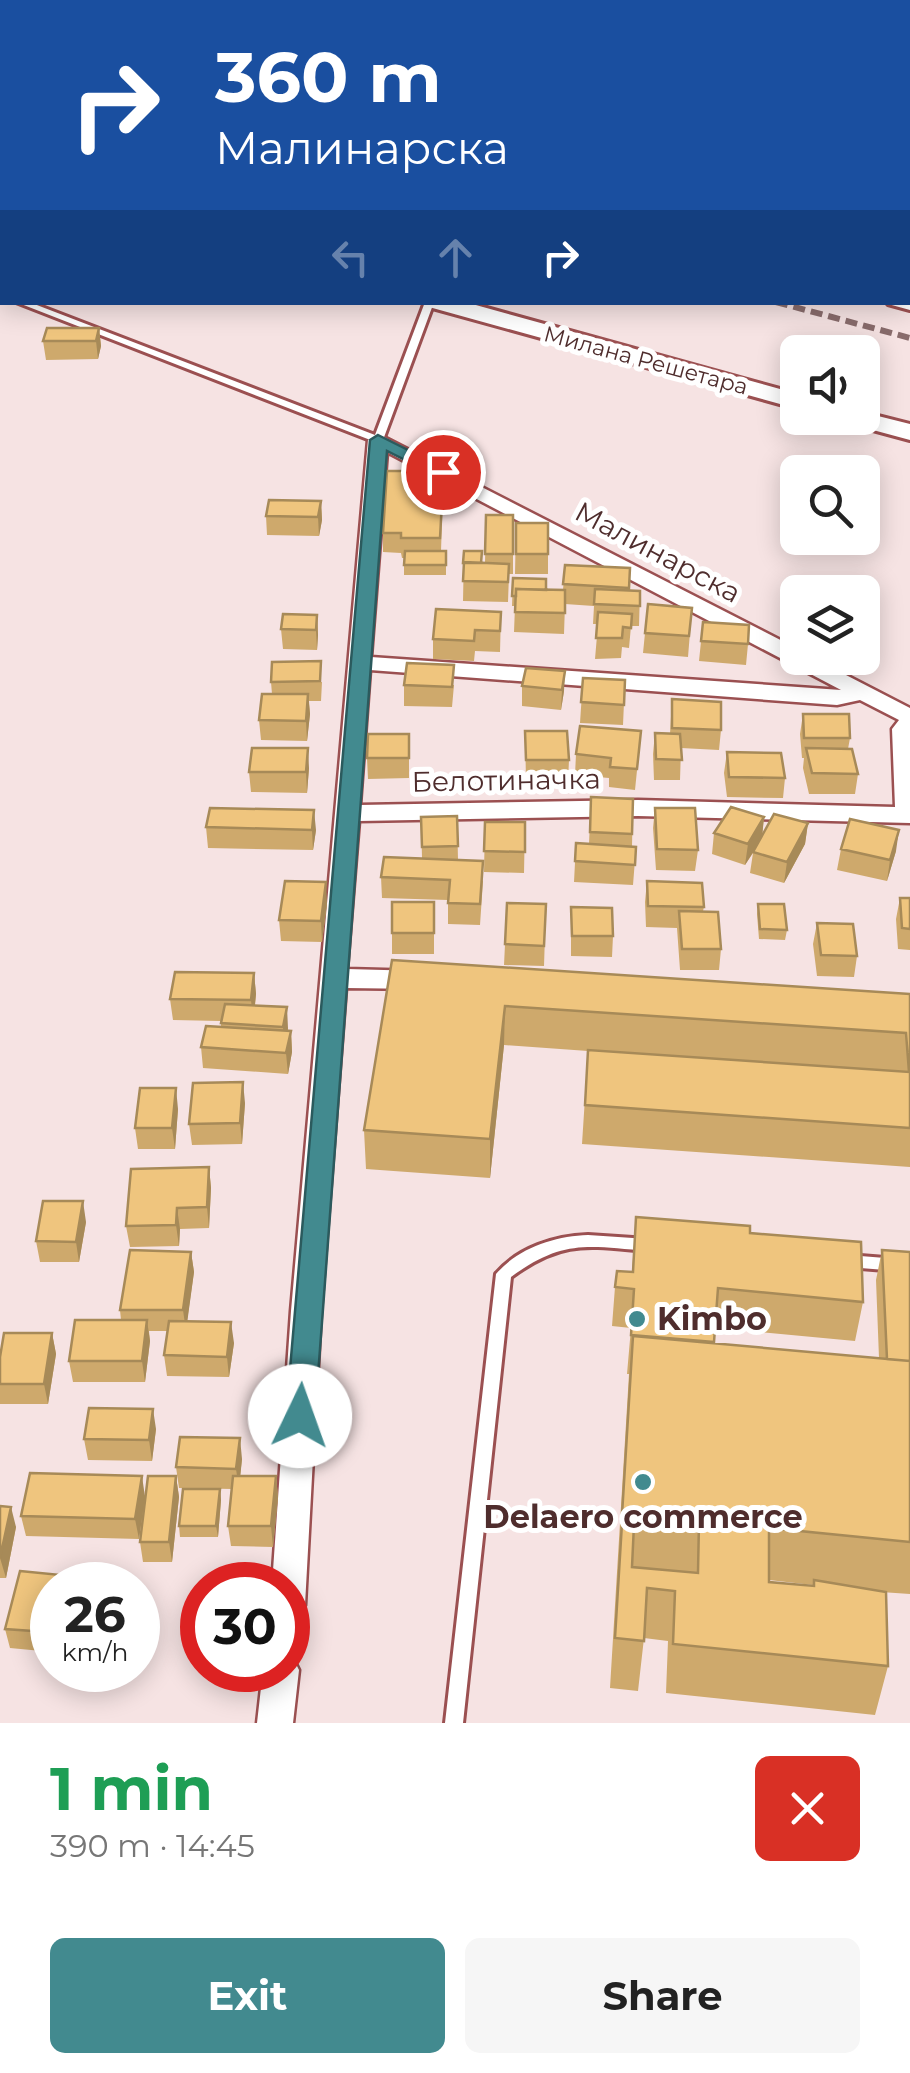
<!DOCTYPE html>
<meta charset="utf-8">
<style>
:root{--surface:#fff;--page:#f6f6f6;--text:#222;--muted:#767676;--accent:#428a8f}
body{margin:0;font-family:Montserrat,sans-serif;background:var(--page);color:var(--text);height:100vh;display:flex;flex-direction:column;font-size:38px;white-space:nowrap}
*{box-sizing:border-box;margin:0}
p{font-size:32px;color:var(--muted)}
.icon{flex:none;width:55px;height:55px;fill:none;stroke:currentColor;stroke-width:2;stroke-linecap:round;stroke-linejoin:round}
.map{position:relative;height:1723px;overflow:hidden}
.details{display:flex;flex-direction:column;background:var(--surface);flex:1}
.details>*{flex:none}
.guide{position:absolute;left:0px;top:0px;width:910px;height:305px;box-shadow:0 5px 25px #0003;background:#1a4fa0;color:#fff;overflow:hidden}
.controls{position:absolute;left:780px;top:335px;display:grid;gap:20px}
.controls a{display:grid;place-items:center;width:100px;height:100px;border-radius:15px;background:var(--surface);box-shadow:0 5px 25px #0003;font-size:50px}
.speed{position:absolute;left:30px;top:1562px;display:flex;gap:20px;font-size:50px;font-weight:700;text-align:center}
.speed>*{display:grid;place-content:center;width:130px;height:130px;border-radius:50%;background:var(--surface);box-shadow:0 5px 25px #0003;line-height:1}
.speed small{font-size:25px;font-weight:400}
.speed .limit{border:15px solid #d22;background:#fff;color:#111}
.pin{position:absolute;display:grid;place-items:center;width:85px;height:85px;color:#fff;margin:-42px;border:5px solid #fff;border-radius:50%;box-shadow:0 2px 10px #0007}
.me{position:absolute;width:110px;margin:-55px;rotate:3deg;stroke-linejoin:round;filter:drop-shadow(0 0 8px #0008)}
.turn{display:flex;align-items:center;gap:35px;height:210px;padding:0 50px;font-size:45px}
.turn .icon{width:130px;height:130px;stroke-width:2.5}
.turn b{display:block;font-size:70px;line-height:85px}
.lanes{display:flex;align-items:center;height:95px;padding:0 50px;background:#0003;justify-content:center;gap:50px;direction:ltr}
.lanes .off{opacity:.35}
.round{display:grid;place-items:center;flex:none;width:105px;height:105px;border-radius:15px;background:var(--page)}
.summary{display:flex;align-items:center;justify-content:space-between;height:170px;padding:0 50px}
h1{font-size:60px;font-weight:700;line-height:75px;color:#1e9e55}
.primary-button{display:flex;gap:20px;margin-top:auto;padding:20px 50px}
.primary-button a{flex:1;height:115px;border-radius:15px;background:var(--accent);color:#fff;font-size:40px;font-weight:700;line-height:115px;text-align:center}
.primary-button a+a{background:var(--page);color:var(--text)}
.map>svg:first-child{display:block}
</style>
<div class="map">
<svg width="910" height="1723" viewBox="0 0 910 1723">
<rect width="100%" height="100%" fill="#f6e3e3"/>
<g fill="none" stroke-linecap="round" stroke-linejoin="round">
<g stroke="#9b5051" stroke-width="6">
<path id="service" d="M 908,69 L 910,69 L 910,74 L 908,74 Z
M 908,151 L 910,151 L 910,155 L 908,155 Z
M 908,196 L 910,196 L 910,201 L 908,201 Z
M 0,290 L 2,291 L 2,298 L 0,297 Z
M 16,302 L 29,302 L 375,435 L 425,302 L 434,302 L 383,440 L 378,443 Z
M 887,302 L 910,304 L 910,310 L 888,304 Z
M 588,1235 L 648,1239 L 653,1241 L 655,1245 L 653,1249 L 648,1251 C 587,1246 563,1239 511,1277 L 463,1723 L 445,1723 L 496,1274 C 518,1248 555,1236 588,1235 Z
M 848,1255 L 910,1260 L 910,1272 L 848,1267 L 843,1265 L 840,1261 L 843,1257 Z"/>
</g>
<g stroke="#9b5051" stroke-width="5">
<path id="minor" d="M 319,0 L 339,0 L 340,2 L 321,2 Z
M 378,434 L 798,649 L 798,658 L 813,658 L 910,708 L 910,823 L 638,816 L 359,821 L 347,969 L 421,971 L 430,973 L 434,980 L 430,987 L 421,989 L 346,988 L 321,1311 L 305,1605 L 300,1616 L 288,1621 L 288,1585 L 272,1585 L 291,1311 L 368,440 ZM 387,452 L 841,690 L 371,657 ZM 370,670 L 837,705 L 860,700 L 899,720 L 892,729 L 895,807 L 638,800 L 360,805 Z
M 288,1656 L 293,1658 L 299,1670 L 293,1723 L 257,1723 L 263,1670 L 288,1670 Z"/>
</g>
<g stroke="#9b5051" stroke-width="6">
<path id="tertiary" d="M 0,112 L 2,113 L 2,127 L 0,127 Z
M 426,302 L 465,302 L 798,394 L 798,409 L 429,307 Z
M 862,412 L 910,424 L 910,440 L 847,423 L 843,418 L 862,418 Z"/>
</g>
<use href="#service" fill="#fff" fill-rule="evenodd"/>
<use href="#minor" fill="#fff" fill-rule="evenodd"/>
<use href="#tertiary" fill="#fff" fill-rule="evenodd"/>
<path stroke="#896c6c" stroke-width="6" stroke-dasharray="12 6" stroke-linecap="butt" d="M 776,302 L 910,338"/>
</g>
<path fill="#cea96c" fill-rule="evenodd" d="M 447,0 L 691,0 L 700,2 L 455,2 Z
M 99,328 L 101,346 L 98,359 L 46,360 L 43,341 Z
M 444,464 L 441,551 L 446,551 L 446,575 L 404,575 L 404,558 L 402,558 L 401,553 L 383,552 L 383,533 L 404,471 Z
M 321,501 L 322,520 L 319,536 L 267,535 L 266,516 Z
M 486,515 L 513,515 L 513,574 L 509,574 L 508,602 L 463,601 L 464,551 L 482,563 L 485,563 Z
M 516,523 L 548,554 L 548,574 L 515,574 Z
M 565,565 L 630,568 L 629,591 L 640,591 L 639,626 L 631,626 L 629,648 L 622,647 L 621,658 L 595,659 L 598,624 L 593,624 L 594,606 L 565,604 L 564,634 L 514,632 L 515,606 L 512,606 L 513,578 L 546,590 L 563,590 Z
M 692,608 L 688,657 L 643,653 L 645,633 Z
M 501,612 L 500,652 L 475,651 L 474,661 L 433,659 L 433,639 Z
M 317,615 L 318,635 L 317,650 L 283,649 L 281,629 Z
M 703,622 L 748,644 L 746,665 L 699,661 Z
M 526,668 L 564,691 L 561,710 L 522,706 L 522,686 Z
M 583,678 L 625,680 L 623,725 L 580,723 Z
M 271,682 L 322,682 L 321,701 L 309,701 L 310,714 L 307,741 L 261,740 L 259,720 L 272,694 Z
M 404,685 L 454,685 L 452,707 L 404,706 Z
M 672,699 L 721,730 L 719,750 L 681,748 L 680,780 L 654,780 L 653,754 L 655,733 L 670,734 Z
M 803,714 L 850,738 L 848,749 L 858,774 L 855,794 L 809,794 L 803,768 L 804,758 L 802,758 L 800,734 Z
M 525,731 L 569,760 L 568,781 L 526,781 Z
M 641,731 L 635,790 L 609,787 L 609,778 L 575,775 L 576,754 Z
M 409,734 L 409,778 L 368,779 L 367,758 Z
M 727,752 L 785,778 L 783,798 L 727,797 L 724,773 Z
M 309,768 L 307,793 L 251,792 L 249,772 Z
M 591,797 L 633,799 L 632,846 L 636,847 L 633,885 L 574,882 L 576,843 L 589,844 Z
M 655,808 L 698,850 L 695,871 L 656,870 L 653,828 Z
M 457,816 L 458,860 L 483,881 L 480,925 L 448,924 L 448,900 L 382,898 L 381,877 L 422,858 L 421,817 Z
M 764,817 L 762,835 L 808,823 L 805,844 L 784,883 L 750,873 L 753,853 L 745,865 L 712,854 L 714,833 Z
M 485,822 L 525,822 L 524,873 L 484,872 Z
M 206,827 L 316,830 L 313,850 L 208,848 Z
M 841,849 L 896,851 L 887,881 L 837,870 Z
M 647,881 L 704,907 L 703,911 L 721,949 L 719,970 L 680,970 L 677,928 L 646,927 L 645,902 Z
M 900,898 L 910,898 L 910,950 L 898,949 L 896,919 Z
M 434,902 L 434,954 L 392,954 L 392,933 Z
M 327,903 L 322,942 L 281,941 L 279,920 Z
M 507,903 L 546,904 L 544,966 L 504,965 Z
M 758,904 L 787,930 L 785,940 L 759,939 L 757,914 Z
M 571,907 L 613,936 L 612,957 L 571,956 Z
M 817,923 L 857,956 L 854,977 L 817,976 L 813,944 Z
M 392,960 L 910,994 L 910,1167 L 582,1144 L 588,1051 L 504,1045 L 490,1178 L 366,1169 L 364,1130 Z
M 254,973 L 256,994 L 255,1006 L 288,1028 L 288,1031 L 291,1031 L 292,1052 L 288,1074 L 203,1068 L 201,1047 L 221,1027 L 221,1021 L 173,1020 L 170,999 Z
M 245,1103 L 242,1144 L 192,1145 L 189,1124 Z
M 178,1109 L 175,1149 L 138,1149 L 135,1128 Z
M 209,1167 L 211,1188 L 209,1228 L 180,1229 L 179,1246 L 130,1247 L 126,1226 Z
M 636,1217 L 750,1233 L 863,1302 L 855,1341 L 715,1328 L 714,1343 L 879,1358 L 876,1280 L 882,1250 L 910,1252 L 910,1594 L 881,1592 L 888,1666 L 875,1715 L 666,1693 L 668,1641 L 644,1638 L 638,1691 L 610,1688 L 629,1374 L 627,1374 L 631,1328 L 612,1326 L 615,1287 L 632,1271 ZM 769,1580 L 813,1585 L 813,1586 L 769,1582 Z
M 86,1222 L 79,1262 L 40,1262 L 36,1241 Z
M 191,1252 L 194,1272 L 187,1321 L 234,1343 L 229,1377 L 167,1376 L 164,1355 L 167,1331 L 149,1331 L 150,1341 L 145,1382 L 73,1382 L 69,1361 L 121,1320 L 120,1310 Z
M 52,1333 L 56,1354 L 48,1404 L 0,1404 L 0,1357 Z
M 156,1429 L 152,1461 L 88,1460 L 84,1439 Z
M 242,1459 L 240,1476 L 276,1476 L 278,1497 L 273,1547 L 231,1546 L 228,1526 L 232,1489 L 179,1488 L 176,1467 Z
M 176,1476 L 179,1497 L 172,1562 L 143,1562 L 140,1542 L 144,1506 L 139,1539 L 26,1536 L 21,1516 L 145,1495 Z
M 220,1489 L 221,1500 L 218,1537 L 180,1537 L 179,1526 Z
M 0,1506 L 16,1527 L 6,1578 L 0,1578 Z
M 61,1575 L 64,1585 L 52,1585 L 52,1652 L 10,1648 L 5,1629 Z"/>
<path fill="#a78a58" d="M 99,328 L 101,346 L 98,359 L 96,341 Z
M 321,501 L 322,520 L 319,536 L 318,517 Z
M 317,615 L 318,635 L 317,650 L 316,630 Z
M 565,671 L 564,691 L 561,710 L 562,690 Z
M 308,694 L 310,714 L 307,741 L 306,721 Z
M 308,748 L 309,768 L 307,793 L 306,772 Z
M 314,810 L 316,830 L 313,850 L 312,830 Z
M 764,817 L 762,838 L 745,865 L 748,844 Z
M 808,823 L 805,844 L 784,883 L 787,862 Z
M 899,830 L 896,851 L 887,881 L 890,860 Z
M 326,882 L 327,903 L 322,942 L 321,921 Z
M 254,973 L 256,994 L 253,1021 L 251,1000 Z
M 505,1006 L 504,1045 L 490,1178 L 490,1139 Z
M 287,1007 L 288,1028 L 284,1048 L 283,1027 Z
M 291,1031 L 292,1052 L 288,1074 L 286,1053 Z
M 243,1082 L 245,1103 L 242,1144 L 240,1123 Z
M 176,1088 L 178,1109 L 175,1149 L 172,1128 Z
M 209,1167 L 211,1188 L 209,1228 L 207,1207 Z
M 83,1201 L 86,1222 L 79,1262 L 76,1242 Z
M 177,1208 L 180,1229 L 179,1246 L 176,1225 Z
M 191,1252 L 194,1272 L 186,1331 L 183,1310 Z
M 147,1320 L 150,1341 L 145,1382 L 142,1361 Z
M 231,1322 L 234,1343 L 229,1377 L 227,1357 Z
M 52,1333 L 56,1354 L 48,1404 L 44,1384 Z
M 153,1409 L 156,1429 L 152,1461 L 149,1440 Z
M 240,1438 L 242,1459 L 239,1489 L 236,1469 Z
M 142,1476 L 145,1497 L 139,1539 L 135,1519 Z
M 176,1476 L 179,1497 L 172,1562 L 169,1542 Z
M 276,1476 L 278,1497 L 273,1547 L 271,1526 Z
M 220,1489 L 221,1500 L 218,1537 L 216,1526 Z
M 11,1507 L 16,1527 L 6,1578 L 0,1558 Z
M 52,1610 L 52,1652 L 47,1632 Z"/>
<path fill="#efc57e" stroke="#a78a58" stroke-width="2.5" d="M 521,0 L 691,0 L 700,2 L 529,2 Z
M 47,328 L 99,328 L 96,341 L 43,341 Z
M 404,464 L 444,464 L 440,538 L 401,538 L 401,533 L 383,533 L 387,471 L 404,471 Z
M 269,500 L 321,501 L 318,517 L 266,516 Z
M 486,515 L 513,515 L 513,554 L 485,554 Z
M 516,523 L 548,523 L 548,554 L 516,554 Z
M 405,551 L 446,551 L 446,565 L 404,565 Z
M 464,551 L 482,551 L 481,563 L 463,563 Z
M 464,562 L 509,564 L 508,582 L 463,581 Z
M 565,565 L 630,568 L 629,588 L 563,584 Z
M 513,578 L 546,579 L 546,590 L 516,589 L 516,596 L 512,596 Z
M 516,589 L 565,590 L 565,613 L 515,612 Z
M 595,589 L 640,591 L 640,606 L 594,604 Z
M 648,604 L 692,608 L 689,636 L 645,633 Z
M 436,609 L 501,612 L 500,631 L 475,630 L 474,641 L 433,639 Z
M 598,612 L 632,614 L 631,628 L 623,627 L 622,638 L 596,638 Z
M 283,614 L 317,615 L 316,630 L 281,629 Z
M 703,622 L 749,625 L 748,644 L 701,641 Z
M 321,661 L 320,681 L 271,682 L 272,662 Z
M 407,663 L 454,665 L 452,687 L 404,685 Z
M 526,668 L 565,671 L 562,690 L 522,686 Z
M 583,678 L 625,680 L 624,705 L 581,702 Z
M 262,694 L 308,694 L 306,721 L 259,720 Z
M 672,699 L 721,702 L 721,730 L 672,728 Z
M 803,714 L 849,714 L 850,738 L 804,738 Z
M 580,726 L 641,731 L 637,769 L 610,767 L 611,758 L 576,754 Z
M 525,731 L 567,731 L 569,760 L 526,760 Z
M 655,733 L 680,734 L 682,760 L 656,759 Z
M 368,734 L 409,734 L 409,758 L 367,758 Z
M 252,748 L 308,748 L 306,772 L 249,772 Z
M 806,748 L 852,749 L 858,774 L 812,773 Z
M 727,752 L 781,753 L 785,778 L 729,777 Z
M 591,797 L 633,799 L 632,834 L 590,832 Z
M 731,807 L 764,817 L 748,844 L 714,833 Z
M 210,808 L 314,810 L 312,830 L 206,827 Z
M 655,808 L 695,808 L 698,850 L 657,849 Z
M 774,814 L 808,823 L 787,862 L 753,852 Z
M 457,816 L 458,846 L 422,847 L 421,817 Z
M 850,819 L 899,830 L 890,860 L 841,849 Z
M 485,822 L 525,822 L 525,852 L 484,851 Z
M 576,843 L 636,847 L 635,865 L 575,861 Z
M 384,857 L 483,861 L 480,904 L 448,903 L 450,880 L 381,877 Z
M 285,881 L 326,882 L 321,921 L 279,920 Z
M 647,881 L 702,883 L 704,907 L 648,906 Z
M 900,898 L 910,898 L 910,929 L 902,928 Z
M 392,902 L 434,902 L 434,933 L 392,933 Z
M 507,903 L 546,904 L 544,946 L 505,944 Z
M 758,904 L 784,904 L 787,930 L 760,929 Z
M 571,907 L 612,908 L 613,936 L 572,936 Z
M 679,911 L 718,912 L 721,949 L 682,949 Z
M 817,923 L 853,924 L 857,956 L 821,955 Z
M 392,960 L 910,994 L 910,1128 L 585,1105 L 588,1050 L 909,1072 L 906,1033 L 505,1006 L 490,1139 L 364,1130 Z
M 175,972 L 254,973 L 251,1000 L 170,999 Z
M 225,1004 L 287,1007 L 283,1027 L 221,1023 Z
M 206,1026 L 291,1031 L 286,1053 L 201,1047 Z
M 243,1082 L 240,1123 L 189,1124 L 193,1083 Z
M 140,1088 L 176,1088 L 172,1128 L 135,1128 Z
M 209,1167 L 207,1207 L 177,1208 L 176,1225 L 126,1226 L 131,1169 Z
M 43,1201 L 83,1201 L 76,1242 L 36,1241 Z
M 636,1217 L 750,1226 L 750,1233 L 861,1242 L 863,1302 L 718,1288 L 714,1342 L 631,1335 L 634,1289 L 615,1287 L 617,1271 L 633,1272 Z
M 130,1250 L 191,1252 L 183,1310 L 120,1310 Z
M 882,1250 L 910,1252 L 910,1361 L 887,1359 Z
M 75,1320 L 147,1320 L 142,1361 L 69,1361 Z
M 169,1321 L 231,1322 L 227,1357 L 164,1355 Z
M 4,1333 L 52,1333 L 44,1384 L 0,1384 L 0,1357 Z
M 633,1336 L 910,1361 L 910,1542 L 769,1528 L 769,1582 L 814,1586 L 814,1580 L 886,1592 L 888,1666 L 673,1644 L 675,1591 L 647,1588 L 644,1641 L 615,1638 L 622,1523 L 634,1524 L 632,1567 L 698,1573 L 699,1522 L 622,1515 Z
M 89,1408 L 153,1409 L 149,1440 L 84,1439 Z
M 180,1437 L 240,1438 L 236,1469 L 176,1467 Z
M 30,1473 L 142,1476 L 135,1519 L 21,1516 Z
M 148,1476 L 176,1476 L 169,1542 L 140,1542 Z
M 233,1476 L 276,1476 L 271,1526 L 228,1526 Z
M 183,1489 L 220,1489 L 216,1526 L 179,1526 Z
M 0,1506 L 11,1507 L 0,1558 Z
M 20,1571 L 61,1575 L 59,1585 L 52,1585 L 52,1610 L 47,1632 L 5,1629 Z
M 222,1572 L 258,1573 L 256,1585 L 221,1585 Z"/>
<path fill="#428a8f" stroke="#2b5a5d" stroke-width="2.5" d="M 378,435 L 452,472 L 449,476 L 437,476 L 387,451 L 315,1416 L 311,1425 L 300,1429 L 290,1425 L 286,1416 L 370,440 Z"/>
<g fill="#428a8f" stroke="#fff" stroke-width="4">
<circle cx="637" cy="1319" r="10"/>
<circle cx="643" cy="1482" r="10"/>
</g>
<g text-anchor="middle" stroke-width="10" stroke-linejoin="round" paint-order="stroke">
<g font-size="22" fill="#4f2d2d" stroke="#fff">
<text transform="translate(646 360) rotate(15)" y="8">Милана Решетара</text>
</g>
<g font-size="28" fill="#4f2d2d" stroke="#fff">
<text transform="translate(658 552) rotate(28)" y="10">Малинарска</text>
<text transform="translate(506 780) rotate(-1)" y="10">Белотиначка</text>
</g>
<g font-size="32" font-weight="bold" fill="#4f2d2d" stroke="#fff" text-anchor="start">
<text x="657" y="1330">Kimbo</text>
<text x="643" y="1528" text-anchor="middle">Delaero commerce</text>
</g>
</g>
</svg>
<div class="controls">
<a><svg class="icon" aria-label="sound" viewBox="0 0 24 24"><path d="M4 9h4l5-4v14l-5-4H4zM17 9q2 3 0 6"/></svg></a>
<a><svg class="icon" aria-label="search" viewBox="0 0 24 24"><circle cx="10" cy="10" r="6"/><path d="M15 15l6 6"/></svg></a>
<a><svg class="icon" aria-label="layers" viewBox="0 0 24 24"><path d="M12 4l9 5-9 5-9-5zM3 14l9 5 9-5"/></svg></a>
</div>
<div class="speed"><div>26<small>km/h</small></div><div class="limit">30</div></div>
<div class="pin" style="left:443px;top:472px;background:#d93025"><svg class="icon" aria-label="arrive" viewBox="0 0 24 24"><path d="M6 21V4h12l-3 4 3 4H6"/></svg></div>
<svg class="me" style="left:300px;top:1416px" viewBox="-20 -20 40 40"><circle r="19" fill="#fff"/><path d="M0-13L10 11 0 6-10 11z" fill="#428a8f"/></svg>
<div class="guide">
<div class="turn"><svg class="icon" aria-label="right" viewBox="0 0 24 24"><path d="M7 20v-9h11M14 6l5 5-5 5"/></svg><div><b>360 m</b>Малинарска</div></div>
<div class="lanes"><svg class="icon off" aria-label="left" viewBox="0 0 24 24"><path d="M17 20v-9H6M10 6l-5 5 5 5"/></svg><svg class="icon off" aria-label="ahead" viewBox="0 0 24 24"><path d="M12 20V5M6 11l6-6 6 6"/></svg><svg class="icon" aria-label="right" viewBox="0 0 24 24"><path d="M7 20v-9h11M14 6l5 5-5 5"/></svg></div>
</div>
</div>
<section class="details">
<div class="summary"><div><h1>1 min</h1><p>390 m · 14:45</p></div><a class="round" style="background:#d93025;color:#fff"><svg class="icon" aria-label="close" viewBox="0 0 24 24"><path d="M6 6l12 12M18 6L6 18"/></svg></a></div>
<div class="primary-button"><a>Exit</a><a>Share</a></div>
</section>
